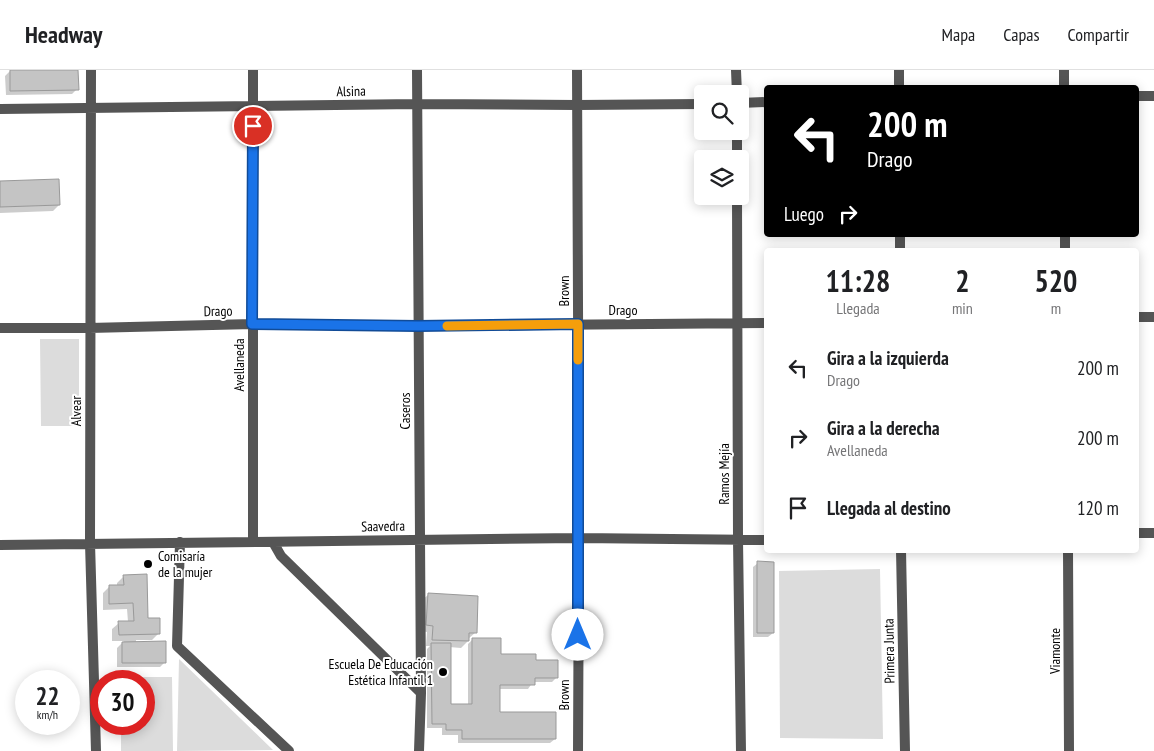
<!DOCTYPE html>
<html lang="es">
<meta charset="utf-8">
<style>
:root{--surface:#fff;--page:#f6f6f6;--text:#202124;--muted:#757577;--line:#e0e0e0}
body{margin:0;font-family:"PT Sans Narrow",sans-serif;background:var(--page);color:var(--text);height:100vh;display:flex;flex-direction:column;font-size:19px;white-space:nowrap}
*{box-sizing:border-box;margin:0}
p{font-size:16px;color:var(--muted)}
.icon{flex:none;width:28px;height:28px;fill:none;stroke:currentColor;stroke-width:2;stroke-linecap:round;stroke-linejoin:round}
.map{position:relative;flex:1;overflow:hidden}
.sheet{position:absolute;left:764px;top:178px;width:375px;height:305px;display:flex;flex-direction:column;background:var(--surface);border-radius:5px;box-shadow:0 2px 12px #0003}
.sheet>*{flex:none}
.banner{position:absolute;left:764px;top:15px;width:375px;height:152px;border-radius:5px;box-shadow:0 2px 12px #0003;background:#000;color:#fff;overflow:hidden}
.buttons{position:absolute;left:694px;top:15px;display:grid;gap:10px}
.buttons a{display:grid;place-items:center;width:55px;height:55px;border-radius:5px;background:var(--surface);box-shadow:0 2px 12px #0003;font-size:25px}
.speed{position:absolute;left:15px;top:600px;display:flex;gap:10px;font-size:25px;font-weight:700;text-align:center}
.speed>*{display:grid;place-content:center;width:65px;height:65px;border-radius:50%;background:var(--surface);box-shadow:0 2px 12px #0003;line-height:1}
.speed small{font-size:12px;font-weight:400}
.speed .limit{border:8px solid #d22;background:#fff;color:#111}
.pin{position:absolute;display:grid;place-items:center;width:42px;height:42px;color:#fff;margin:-21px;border:2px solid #fff;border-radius:50%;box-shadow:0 1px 5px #0007}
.me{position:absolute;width:55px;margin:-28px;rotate:0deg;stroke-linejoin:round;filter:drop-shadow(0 0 4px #0008)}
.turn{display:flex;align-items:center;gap:18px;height:105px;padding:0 20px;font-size:22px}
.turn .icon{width:65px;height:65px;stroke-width:2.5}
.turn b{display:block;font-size:35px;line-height:42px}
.then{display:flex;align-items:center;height:48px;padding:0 20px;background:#0003;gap:10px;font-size:19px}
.eta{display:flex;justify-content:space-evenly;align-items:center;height:85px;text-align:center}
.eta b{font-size:30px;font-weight:600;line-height:35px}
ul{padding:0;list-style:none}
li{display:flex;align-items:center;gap:15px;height:70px;padding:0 20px}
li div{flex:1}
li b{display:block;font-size:19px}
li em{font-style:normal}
header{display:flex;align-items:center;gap:30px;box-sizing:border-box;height:70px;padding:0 25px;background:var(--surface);border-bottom:1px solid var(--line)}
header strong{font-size:24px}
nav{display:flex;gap:28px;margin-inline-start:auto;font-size:18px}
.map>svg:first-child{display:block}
</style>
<header>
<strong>Headway</strong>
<nav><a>Mapa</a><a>Capas</a><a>Compartir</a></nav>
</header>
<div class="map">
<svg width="1154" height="681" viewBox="0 0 1154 681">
<rect width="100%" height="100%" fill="#fff"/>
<path fill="#dcdcdc" d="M 40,269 L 79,269 L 79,356 L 41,356 Z
M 880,499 L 883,669 L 780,668 L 779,501 Z
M 179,589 L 273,680 L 177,681 Z
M 120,607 L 172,607 L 173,681 L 121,681 L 121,654 L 144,654 L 144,611 L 120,611 Z"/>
<path fill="#0003" fill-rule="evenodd" d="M 15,0 L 77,0 L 77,19 L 72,24 L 6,25 L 5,6 L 10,1 Z
M 0,112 L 59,135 L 53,141 L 0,143 Z
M 758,493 L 773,563 L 768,567 L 753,567 L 753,497 Z
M 124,506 L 147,550 L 159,563 L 152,570 L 136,570 L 136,573 L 165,592 L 160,597 L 117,597 L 117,578 L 124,571 L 112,571 L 112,559 L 119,553 L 128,552 L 127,539 L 103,540 L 103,523 L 109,517 L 117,516 L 117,513 Z
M 428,525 L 476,562 L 468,569 L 468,574 L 472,570 L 500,586 L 535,591 L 557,607 L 552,612 L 533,612 L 528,619 L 498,619 L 499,643 L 555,669 L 550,673 L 458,673 L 458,665 L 442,665 L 442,658 L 427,658 L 427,579 L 430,576 L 426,576 L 427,562 L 420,561 L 421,531 ZM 468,571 L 468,635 L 450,635 L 449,577 L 461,578 Z"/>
<path fill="#c4c4c4" stroke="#999" d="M 10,0 L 78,0 L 79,20 L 10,21 Z
M 59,109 L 60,135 L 0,137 L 0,111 Z
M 757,491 L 774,492 L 774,563 L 757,563 Z
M 147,504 L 148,548 L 160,548 L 160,564 L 119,565 L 118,551 L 134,551 L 133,533 L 109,534 L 109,515 L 124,515 L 123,505 Z
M 428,523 L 478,526 L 477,563 L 469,563 L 469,571 L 432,570 L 433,556 L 426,555 Z
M 472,568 L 501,568 L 501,584 L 536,584 L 536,590 L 558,590 L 558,608 L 535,608 L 535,615 L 500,615 L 500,642 L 556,642 L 556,669 L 462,669 L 462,660 L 446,660 L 446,654 L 432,654 L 431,573 L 451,573 L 451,634 L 472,634 Z
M 166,571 L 166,593 L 122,593 L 122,572 Z"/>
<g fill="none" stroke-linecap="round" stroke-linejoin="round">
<path stroke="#555" stroke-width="10" d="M 91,0 L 90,473 L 96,681
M 417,0 L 421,623 L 419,681
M 577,0 L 579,468 L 578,681
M 736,0 L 737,24
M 899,0 L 899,18
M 1064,0 L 1064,18
M 1136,26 L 1154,26
M 740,33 L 766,32
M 0,39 L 417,34 L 577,35 L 702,34
M 737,61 L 737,89
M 737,126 L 738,470 L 741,681
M 900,165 L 900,180
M 1065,165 L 1065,180
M 1136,247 L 1154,247
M 0,258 L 89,258 L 253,254 L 419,256 L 766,253
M 1136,463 L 1154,463
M 253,470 L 253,0
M 180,472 L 177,576 L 289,681
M 273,472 L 281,486 L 421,623
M 0,475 L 579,468 L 766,470
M 901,480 L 905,681
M 1068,480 L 1069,681"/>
</g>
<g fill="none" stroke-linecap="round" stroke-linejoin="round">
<g stroke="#114b97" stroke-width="12">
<path id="route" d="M 253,56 L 252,254 L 418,256 L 578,254 L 578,565"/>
</g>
<use href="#route" stroke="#1a73e8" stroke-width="9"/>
<path stroke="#f59e0b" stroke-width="9" d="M 447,256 L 578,254 L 578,290"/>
</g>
<g fill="#000" stroke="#fff" stroke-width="2">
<circle cx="148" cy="494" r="5"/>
<circle cx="443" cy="602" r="5"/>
</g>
<g text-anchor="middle" stroke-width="4" stroke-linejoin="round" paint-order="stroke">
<g font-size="14" fill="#000" stroke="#fff">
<text transform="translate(351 21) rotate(-1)" y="5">Alsina</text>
<text transform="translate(564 221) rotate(-90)" y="5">Brown</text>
<text x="623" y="245">Drago</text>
<text transform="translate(218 241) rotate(-1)" y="5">Drago</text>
<text transform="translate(239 295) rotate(-90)" y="5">Avellaneda</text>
<text transform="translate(76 341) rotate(-90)" y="5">Alvear</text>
<text transform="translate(405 341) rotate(-90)" y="5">Caseros</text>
<text transform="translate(724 404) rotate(-90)" y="5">Ramos Mejía</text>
<text transform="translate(383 456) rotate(-1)" y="5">Saavedra</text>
<text transform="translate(889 581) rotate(-91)" y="5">Primera Junta</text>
<text transform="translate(1055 581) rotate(-90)" y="5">Viamonte</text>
<text transform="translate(564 625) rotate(-90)" y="5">Brown</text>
</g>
<g font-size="14" fill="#000" stroke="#fff" text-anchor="start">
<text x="158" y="491">Comisaría<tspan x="158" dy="16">de la mujer</tspan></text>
<text x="433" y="599" text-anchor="end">Escuela De Educación<tspan x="433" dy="16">Estética Infantil 1</tspan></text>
</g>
</g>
</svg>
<div class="buttons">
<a><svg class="icon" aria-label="search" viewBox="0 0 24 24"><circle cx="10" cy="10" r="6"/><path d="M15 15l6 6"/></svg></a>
<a><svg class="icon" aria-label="layers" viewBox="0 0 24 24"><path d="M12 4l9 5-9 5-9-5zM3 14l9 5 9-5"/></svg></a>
</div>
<div class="speed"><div>22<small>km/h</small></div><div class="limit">30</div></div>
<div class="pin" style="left:253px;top:56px;background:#d93025"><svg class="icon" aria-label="arrive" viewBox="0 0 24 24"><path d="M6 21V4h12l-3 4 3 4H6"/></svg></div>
<svg class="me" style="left:578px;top:565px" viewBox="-20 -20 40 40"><circle r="19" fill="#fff"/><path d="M0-13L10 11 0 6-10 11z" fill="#1a73e8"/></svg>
<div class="banner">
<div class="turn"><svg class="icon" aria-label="left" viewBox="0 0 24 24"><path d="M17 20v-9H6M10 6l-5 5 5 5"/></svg><div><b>200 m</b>Drago</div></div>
<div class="then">Luego<svg class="icon" aria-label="right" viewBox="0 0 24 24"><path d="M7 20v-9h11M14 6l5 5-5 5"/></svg></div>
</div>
<section class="sheet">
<div class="eta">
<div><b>11:28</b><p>Llegada</p></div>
<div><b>2</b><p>min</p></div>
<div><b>520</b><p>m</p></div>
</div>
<ul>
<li><svg class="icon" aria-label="left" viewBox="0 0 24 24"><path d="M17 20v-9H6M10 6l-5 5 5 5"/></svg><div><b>Gira a la izquierda</b><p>Drago</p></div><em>200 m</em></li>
<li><svg class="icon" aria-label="right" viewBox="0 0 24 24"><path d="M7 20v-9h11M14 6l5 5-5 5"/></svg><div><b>Gira a la derecha</b><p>Avellaneda</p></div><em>200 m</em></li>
<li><svg class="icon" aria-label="arrive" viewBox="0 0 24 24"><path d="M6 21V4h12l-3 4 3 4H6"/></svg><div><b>Llegada al destino</b></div><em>120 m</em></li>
</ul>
</section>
</div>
